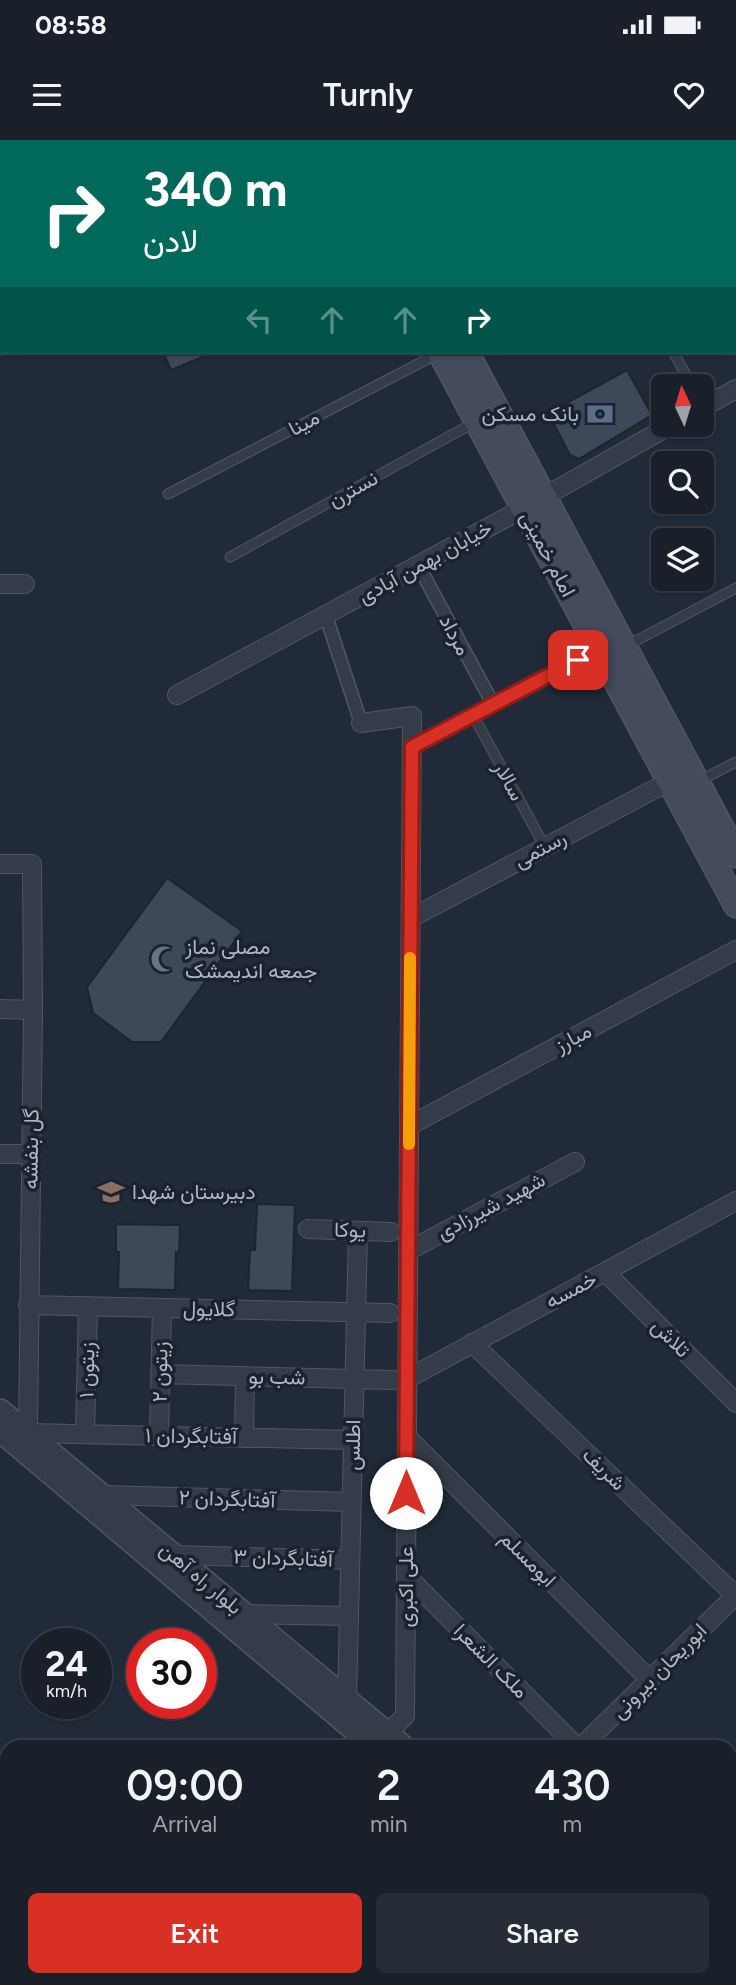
<!DOCTYPE html>
<meta charset="utf-8">
<style>
:root{--surface:#19202a;--page:#262d36;--text:#f1f3f6;--muted:#9fa3a8;--line:#373e47;--accent:#d93025}
body{margin:0;font-family:Figtree,Vazirmatn,sans-serif;background:var(--page);color:var(--text);height:100vh;display:flex;flex-direction:column;font-size:26px;white-space:nowrap}
*{box-sizing:border-box;margin:0}
p{font-size:23px;color:var(--muted)}
.icon{flex:none;width:38px;height:38px;fill:none;stroke:currentColor;stroke-width:2;stroke-linecap:round;stroke-linejoin:round}
.map{position:relative;flex:1;overflow:hidden}
.details{position:absolute;left:0px;top:1600px;width:737px;height:247px;display:flex;flex-direction:column;background:var(--surface);border-radius:21px 21px 0 0;box-shadow:0 2px 5px #0004,0 0 0 2px var(--line)}
.details>*{flex:none}
.banner{position:absolute;left:0px;top:0px;width:737px;height:214px;box-shadow:0 2px 5px #0004,0 0 0 2px var(--line);background:#00695c;color:#fff;overflow:hidden}
.needle{width:46px;rotate:356deg}
.buttons{position:absolute;left:651px;top:234px;display:grid;gap:14px}
.buttons a{display:grid;place-items:center;width:63px;height:63px;border-radius:10px;background:var(--surface);box-shadow:0 2px 5px #0004,0 0 0 2px var(--line);font-size:35px}
.speed{position:absolute;left:21px;top:1488px;display:flex;gap:14px;font-size:35px;font-weight:700;text-align:center}
.speed>*{display:grid;place-content:center;width:91px;height:91px;border-radius:50%;background:var(--surface);box-shadow:0 2px 5px #0004,0 0 0 2px var(--line);line-height:1}
.speed small{font-size:18px;font-weight:400}
.speed .limit{border:10px solid #d22;background:#fff;color:#111}
.pin{position:absolute;display:grid;place-items:center;width:60px;height:60px;color:#fff;margin:-30px;border-radius:14px;box-shadow:0 4px 10px #0006}
.me{position:absolute;width:77px;margin:-38px;rotate:0deg;stroke-linejoin:round;filter:drop-shadow(0 0 5px #0008)}
.turn{display:flex;align-items:center;gap:24px;height:147px;padding:0 28px;font-size:32px}
.turn .icon{width:91px;height:91px;stroke-width:2.5}
.turn b{display:block;font-size:49px;line-height:60px}
.lanes{display:flex;align-items:center;height:66px;padding:0 28px;background:#0003;justify-content:center;gap:35px;direction:ltr}
.lanes .off{opacity:.35}
.eta{display:flex;justify-content:space-evenly;align-items:center;height:119px;text-align:center}
.eta b{font-size:42px;font-weight:600;line-height:49px}
.cta{display:flex;gap:14px;margin-top:auto;padding:14px 28px}
.cta a{flex:1;height:80px;border-radius:10px;background:var(--accent);color:#fff;font-size:28px;font-weight:600;line-height:80px;text-align:center}
.cta a+a{background:var(--page);color:var(--text)}
.status{display:flex;justify-content:space-between;align-items:center;height:49px;padding:0 35px;background:var(--surface);direction:ltr}
.status svg{height:19px;fill:currentColor}
header{display:flex;justify-content:space-between;align-items:center;height:91px;padding:0 28px;background:var(--surface);font-size:32px;font-weight:600}
.map>svg:first-child{display:block}
</style>
<div class="status"><b>08:58</b><svg viewBox="0 0 49 12"><path d="M0 12V9h3v3zM5 12V6h3v6zM10 12V3h3v9zM15 12V0h3v12zM26 1h20v11H26zM47 4h2v5h-2z"/></svg></div>
<header><svg class="icon" aria-label="menu" viewBox="0 0 24 24"><path d="M4 6h16M4 12h16M4 18h16"/></svg>Turnly<svg class="icon" aria-label="heart" viewBox="0 0 24 24"><path d="M12 20l-8-8c-3-5 5-10 8-4 3-6 11-1 8 4z"/></svg></header>
<div class="map">
<svg width="736" height="1845" viewBox="0 0 736 1845">
<rect width="100%" height="100%" fill="#212a38"/>
<path fill="#3d4858" stroke="#1c242f" stroke-width="2" d="M 163,212 L 215,212 L 171,230 Z
M 627,230 L 652,275 L 579,319 L 570,315 L 548,273 Z
M 167,738 L 242,791 L 161,902 L 132,902 L 93,873 L 87,847 Z
M 257,1064 L 295,1065 L 292,1151 L 248,1150 L 250,1110 L 255,1110 Z
M 116,1084 L 180,1085 L 179,1113 L 176,1112 L 175,1150 L 118,1149 L 119,1112 L 116,1112 Z"/>
<g fill="none" stroke-linecap="round" stroke-linejoin="round">
<g stroke="#4f5763" stroke-width="11">
<path id="service" d="M 735,116 L 736,116
M 673,212 L 693,247
M 168,354 L 439,213
M 230,417 L 477,281
M 626,506 L 736,448
M 473,575 L 545,707
M 412,607 L 596,510
M 699,641 L 736,622"/>
</g>
<g stroke="#4f5763" stroke-width="15">
<path id="pedestrian" d="M 418,425 L 493,564
M 326,476 L 361,583"/>
</g>
<g stroke="#4f5763" stroke-width="20">
<path id="minor" d="M 0,189 L 2,189
M 702,268 L 736,249
M 0,444 L 25,444
M 177,555 L 524,368 L 671,285
M 361,583 L 412,576 L 405,1576 L 387,1594
M 0,724 L 32,724 L 33,870 L 28,1293 L 353,1300
M 411,778 L 670,641
M 0,869 L 33,870
M 409,986 L 736,810
M 0,1014 L 31,1014
M 308,1089 L 391,1092
M 408,1111 L 575,1022
M 605,1132 L 736,1263
M 28,1165 L 390,1173
M 472,1203 L 735,1455
M 160,1234 L 394,1240
M 407,1239 L 736,1061
M 85,1294 L 88,1166
M 159,1296 L 162,1168
M 407,1297 L 650,1540
M 244,1298 L 245,1236
M 102,1355 L 352,1362
M 173,1415 L 350,1420
M 406,1435 L 576,1606
M 243,1474 L 349,1476
M 347,1561 L 358,1091
M 582,1606 L 736,1455"/>
</g>
<g stroke="#4f5763" stroke-width="24">
<path id="tertiary" d="M 0,7 L 2,7
M 735,19 L 736,19
M 0,1270 L 403,1606
M 0,1291 L 373,1606
M 649,1839 L 656,1845"/>
</g>
<g stroke="#4f5763" stroke-width="27">
<path id="secondary" d="M 292,0 L 293,2
M 386,2 L 387,0
M 440,212 L 736,765
M 466,212 L 736,715"/>
</g>
<g stroke="#3e4552" stroke-width="29">
<path id="primary" d="M 730,1695 L 736,1676
M 730,1819 L 736,1799
M 725,1839 L 725,1845
M 675,1845 L 677,1839"/>
</g>
<use href="#service" stroke="#353c49" stroke-width="9"/>
<use href="#pedestrian" stroke="#353c49" stroke-width="12"/>
<use href="#minor" stroke="#353c49" stroke-width="18"/>
<use href="#tertiary" stroke="#353c49" stroke-width="21"/>
<use href="#secondary" stroke="#434b5c" stroke-width="24"/>
<use href="#primary" stroke="#525b69" stroke-width="26"/>
</g>
<g fill="none" stroke-linecap="round" stroke-linejoin="round">
<g stroke="#8d1f18" stroke-width="18">
<path id="route" d="M 406,1353 L 412,607 L 578,520"/>
</g>
<use href="#route" stroke="#d93025" stroke-width="12"/>
<path stroke="#f59e0b" stroke-width="12" d="M 409,1004 L 410,818"/>
</g>
<defs>
<g id="bank-bare" transform="scale(2.1)"><path d="M-6-4H6V4H-6ZM0-2.3a2.3 2.3 0 1 0 0 4.6a2.3 2.3 0 1 0 0-4.6Z" fill="#5c6f8a" stroke="#1a222d" stroke-width="2.5" paint-order="stroke"/></g>
<g id="mosque-bare" transform="scale(2.1)"><path d="M3.5-4.9A6 6 0 1 0 3.5 4.9A5 5 0 1 1 3.5-4.9Z" fill="#6b7280" stroke="#1a222d" stroke-width="2.5" paint-order="stroke"/></g>
<g id="school-bare" transform="scale(2.1)"><path d="M0-5L7-2L0 1L-7-2ZM-4 1L0 2.5L4 1V4Q0 6-4 4Z" fill="#8d6e63" stroke="#1a222d" stroke-width="2.5" paint-order="stroke"/></g>
</defs>
<g fill-rule="evenodd">
<use href="#bank-bare" x="600" y="274"/>
<use href="#mosque-bare" x="164" y="819"/>
<use href="#school-bare" x="111" y="1052"/>
</g>
<g text-anchor="middle" stroke-width="7" stroke-linejoin="round" paint-order="stroke">
<g font-size="21" fill="#afb7c5" stroke="#1a222d" text-anchor="start">
<text x="579" y="281" text-anchor="end">بانک مسکن</text>
<text x="185" y="814">مصلی نماز<tspan x="185" dy="24">جمعه اندیمشک</tspan></text>
<text x="132" y="1059">دبیرستان شهدا</text>
</g>
<g font-size="21" fill="#afb7c5" stroke="#1a222d">
<text transform="translate(304 283) rotate(-28)" y="7">مینا</text>
<text transform="translate(353 349) rotate(-29)" y="7">نسترن</text>
<text transform="translate(548 414) rotate(62)" y="7">امام خمینی</text>
<text transform="translate(425 422) rotate(-29)" y="7">خیابان بهمن آبادی</text>
<text transform="translate(455 495) rotate(62)" y="7">مرداد</text>
<text transform="translate(509 641) rotate(61)" y="7">سالار</text>
<text transform="translate(540 709) rotate(-28)" y="7">رستمی</text>
<text transform="translate(573 898) rotate(-28)" y="7">مبارز</text>
<text transform="translate(31 1009) rotate(-89)" y="7">گل بنفشه</text>
<text transform="translate(491 1066) rotate(-28)" y="7">شهید شیرزادی</text>
<text transform="translate(350 1090) rotate(1)" y="7">یوکا</text>
<text transform="translate(571 1150) rotate(-28)" y="7">خمسه</text>
<text transform="translate(209 1169) rotate(1)" y="7">گلایول</text>
<text transform="translate(671 1198) rotate(45)" y="7">تلاش</text>
<text transform="translate(87 1230) rotate(-89)" y="7">زیتون ۱</text>
<text transform="translate(160 1232) rotate(-89)" y="7">زیتون ۲</text>
<text transform="translate(277 1237) rotate(1)" y="7">شب بو</text>
<text transform="translate(191 1296) rotate(1)" y="7">آفتابگردان ۱</text>
<text transform="translate(353 1305) rotate(-89)" y="7">اطلس</text>
<text transform="translate(604 1329) rotate(44)" y="7">شریف</text>
<text transform="translate(227 1359) rotate(2)" y="7">آفتابگردان ۲</text>
<text transform="translate(283 1418) rotate(2)" y="7">آفتابگردان ۳</text>
<text transform="translate(528 1419) rotate(45)" y="7">ابومسلم</text>
<text transform="translate(201 1438) rotate(40)" y="7">بلوار راه آهن</text>
<text transform="translate(406 1447) rotate(-90)" y="7">علی اکبری</text>
<text transform="translate(491 1521) rotate(45)" y="7">ملک الشعرا</text>
<text transform="translate(659 1531) rotate(-45)" y="7">ابوریحان بیرونی</text>
</g>
</g>
</svg>
<div class="buttons">
<a><svg class="needle" viewBox="-14 -14 28 28"><path d="M0-13l5 13h-10z" fill="#e53935"/><path d="M0 13l5-13h-10z" fill="#9fa3a8"/></svg></a>
<a><svg class="icon" aria-label="search" viewBox="0 0 24 24"><circle cx="10" cy="10" r="6"/><path d="M15 15l6 6"/></svg></a>
<a><svg class="icon" aria-label="layers" viewBox="0 0 24 24"><path d="M12 4l9 5-9 5-9-5zM3 14l9 5 9-5"/></svg></a>
</div>
<div class="speed"><div>24<small>km/h</small></div><div class="limit">30</div></div>
<div class="pin" style="left:578px;top:520px;background:#d93025"><svg class="icon" aria-label="arrive" viewBox="0 0 24 24"><path d="M6 21V4h12l-3 4 3 4H6"/></svg></div>
<svg class="me" style="left:406px;top:1353px" viewBox="-20 -20 40 40"><circle r="19" fill="#fff"/><path d="M0-13L10 11 0 6-10 11z" fill="#d93025"/></svg>
<div class="banner">
<div class="turn"><svg class="icon" aria-label="right" viewBox="0 0 24 24"><path d="M7 20v-9h11M14 6l5 5-5 5"/></svg><div><b>340 m</b>لادن</div></div>
<div class="lanes"><svg class="icon off" aria-label="left" viewBox="0 0 24 24"><path d="M17 20v-9H6M10 6l-5 5 5 5"/></svg><svg class="icon off" aria-label="ahead" viewBox="0 0 24 24"><path d="M12 20V5M6 11l6-6 6 6"/></svg><svg class="icon off" aria-label="ahead" viewBox="0 0 24 24"><path d="M12 20V5M6 11l6-6 6 6"/></svg><svg class="icon" aria-label="right" viewBox="0 0 24 24"><path d="M7 20v-9h11M14 6l5 5-5 5"/></svg></div>
</div>
<section class="details">
<div class="eta">
<div><b>09:00</b><p>Arrival</p></div>
<div><b>2</b><p>min</p></div>
<div><b>430</b><p>m</p></div>
</div>
<div class="cta"><a>Exit</a><a>Share</a></div>
</section>
</div>
